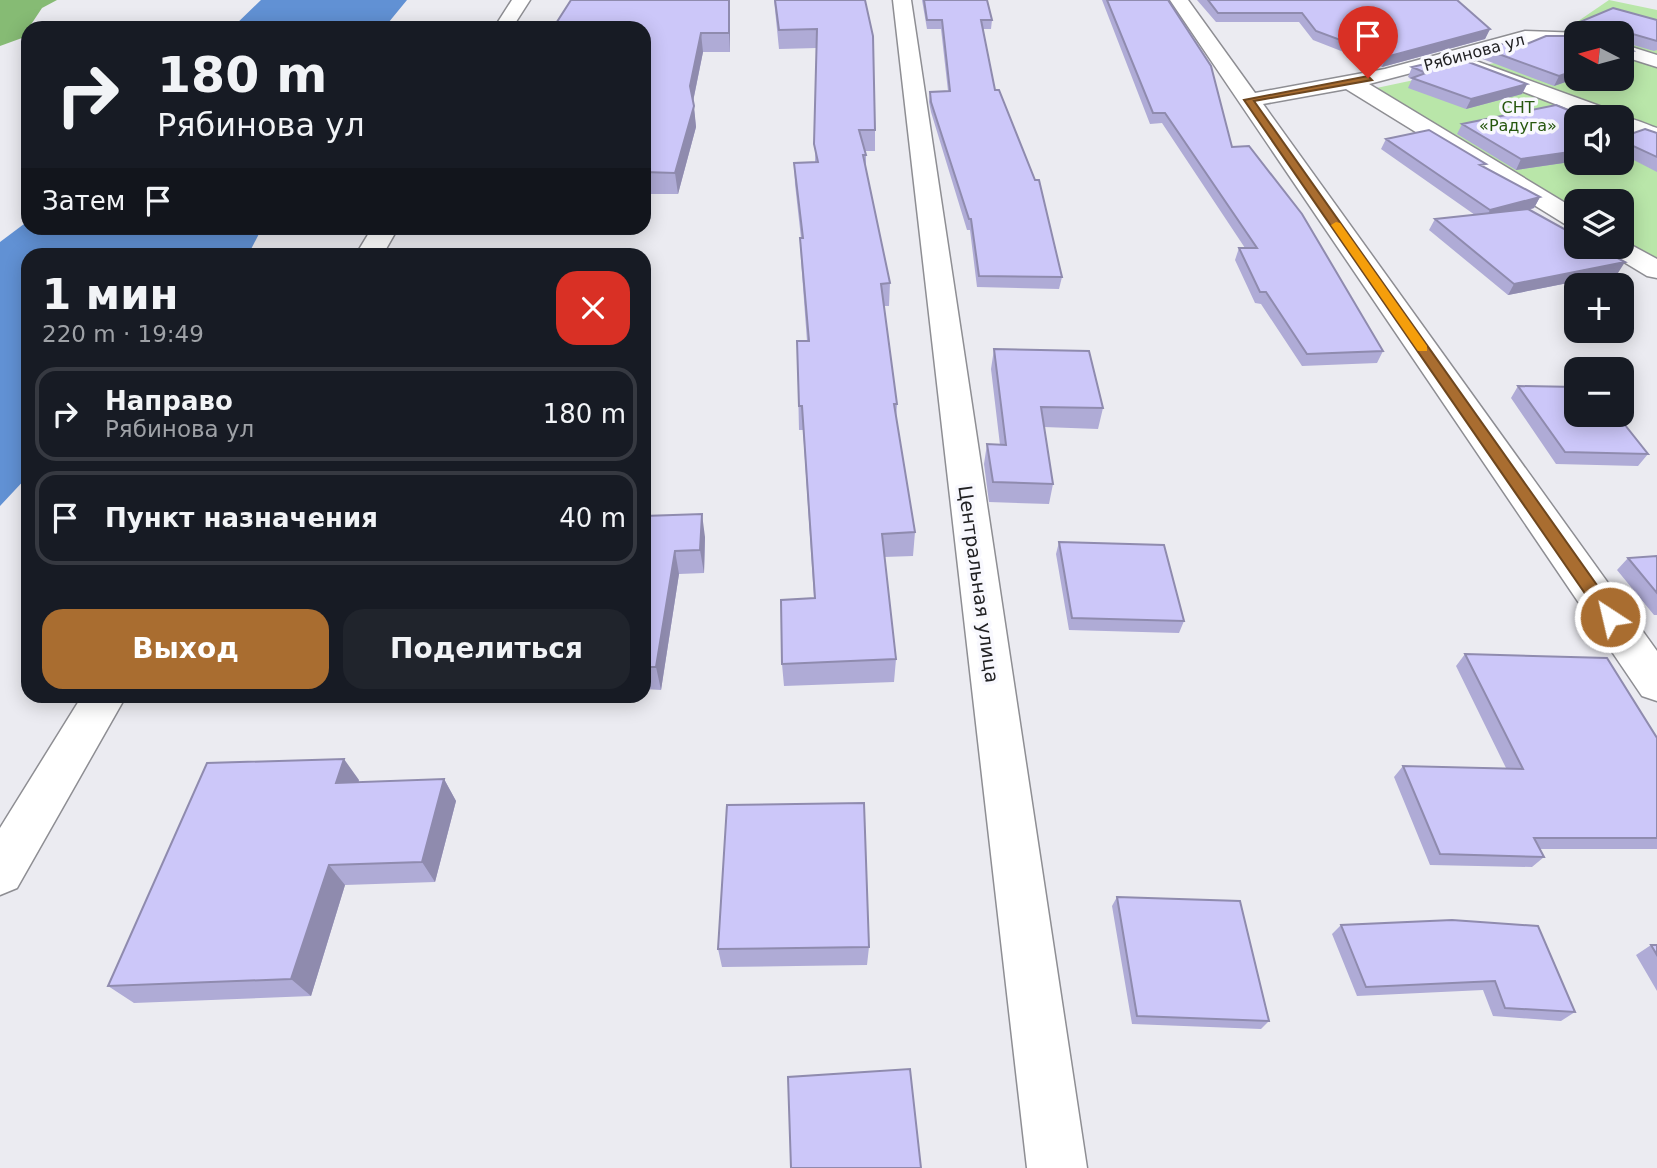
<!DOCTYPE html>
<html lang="ru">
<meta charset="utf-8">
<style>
:root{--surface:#171b24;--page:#20242c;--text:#f1f3f6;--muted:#9ea1a6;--line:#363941;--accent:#a96d30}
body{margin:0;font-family:"DejaVu Sans",sans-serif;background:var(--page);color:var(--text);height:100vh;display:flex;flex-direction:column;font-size:26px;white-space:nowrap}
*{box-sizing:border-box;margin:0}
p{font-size:23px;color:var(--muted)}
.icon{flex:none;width:38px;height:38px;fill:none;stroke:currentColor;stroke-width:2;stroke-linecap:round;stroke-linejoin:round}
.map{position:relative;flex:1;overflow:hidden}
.panel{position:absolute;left:21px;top:248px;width:630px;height:455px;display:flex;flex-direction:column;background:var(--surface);border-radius:21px;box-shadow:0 4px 18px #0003}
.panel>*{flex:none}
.top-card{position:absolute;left:21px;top:21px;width:630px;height:214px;border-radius:21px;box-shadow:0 4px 18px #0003;background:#171b24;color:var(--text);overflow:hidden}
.needle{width:46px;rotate:276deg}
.tools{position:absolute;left:1564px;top:21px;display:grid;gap:14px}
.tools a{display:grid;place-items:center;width:70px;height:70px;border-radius:14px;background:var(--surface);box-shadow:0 4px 18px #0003;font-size:35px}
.pin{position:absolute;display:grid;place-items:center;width:60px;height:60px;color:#fff;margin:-72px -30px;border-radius:50% 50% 50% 0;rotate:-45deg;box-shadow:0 0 7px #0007}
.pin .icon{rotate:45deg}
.me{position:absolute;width:77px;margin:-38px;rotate:325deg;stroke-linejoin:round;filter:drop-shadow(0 0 5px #0008)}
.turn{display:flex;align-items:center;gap:24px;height:147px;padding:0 21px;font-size:32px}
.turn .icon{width:91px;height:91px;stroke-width:2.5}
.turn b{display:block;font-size:49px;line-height:60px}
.then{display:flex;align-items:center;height:66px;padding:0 21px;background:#0003;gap:14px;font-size:26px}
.round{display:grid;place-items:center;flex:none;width:74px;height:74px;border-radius:21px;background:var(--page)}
.head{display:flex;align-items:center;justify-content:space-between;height:119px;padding:0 21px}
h1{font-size:42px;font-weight:700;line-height:52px}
.action{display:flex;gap:14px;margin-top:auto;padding:14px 21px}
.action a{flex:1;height:80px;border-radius:21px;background:var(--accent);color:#fff;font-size:28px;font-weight:700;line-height:80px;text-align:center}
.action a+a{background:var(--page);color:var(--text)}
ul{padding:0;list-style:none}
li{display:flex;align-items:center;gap:21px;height:94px;margin:0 14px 10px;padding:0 7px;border:4px solid var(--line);border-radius:21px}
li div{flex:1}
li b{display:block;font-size:26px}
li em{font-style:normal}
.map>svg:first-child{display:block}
</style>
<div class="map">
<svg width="1657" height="1168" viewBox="0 0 1657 1168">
<rect width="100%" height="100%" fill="#ebebf1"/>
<path fill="#b9e6a9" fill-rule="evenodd" d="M 1609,0 L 1657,10 L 1657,271 L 1618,247 L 1622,247 L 1622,201 L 1577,201 L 1577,221 L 1367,90 L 1527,56 ZM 1577,33 L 1622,33 L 1622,79 L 1577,79 ZM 1577,117 L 1622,117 L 1622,163 L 1577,163 Z"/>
<path fill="#86bb74" d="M 0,0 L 57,0 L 42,8 L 22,38 L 0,46 Z"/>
<path fill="#6191d4" d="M 261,0 L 407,0 L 384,28 L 232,28 Z
M 28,221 L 28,228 L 262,228 L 248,255 L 28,256 L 28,476 L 0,506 L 0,242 Z"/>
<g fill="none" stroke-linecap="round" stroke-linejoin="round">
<g stroke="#8e8e93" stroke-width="3">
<path id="minor" d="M 512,0 L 530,0 L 512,28 L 494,28 Z
M 893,0 L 911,0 L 1087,1168 L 1027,1168 Z
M 1170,0 L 1188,0 L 1255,93 L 1385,69 L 1525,31 L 1584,33 L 1577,33 L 1577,43 L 1526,43 L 1369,84 L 1577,210 L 1577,229 L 1568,226 L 1346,89 L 1263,104 L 1657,651 L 1657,701 L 1642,696 Z
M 1622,44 L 1657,55 L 1657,67 L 1622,56 Z
M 1476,61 L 1616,112 L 1619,117 C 1632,117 1645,124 1657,128 L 1657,143 L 1622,131 L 1622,117 L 1589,117 L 1469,71 L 1466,67 L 1469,63 Z
M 372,228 L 398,228 L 382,256 L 355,256 Z
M 1622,240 L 1657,259 L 1657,278 L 1647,276 L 1609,253 L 1605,247 L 1622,247 Z
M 82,696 L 126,696 L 17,888 L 0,895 L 0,828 Z"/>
</g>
<use href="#minor" fill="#fff" fill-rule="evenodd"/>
</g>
<path fill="#afabd6" d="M 730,0 L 730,52 L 703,52 L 693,102 L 696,127 L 678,194 L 644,194 L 644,28 Z
M 774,0 L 865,0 L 875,130 L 875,151 L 865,151 L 866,155 L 866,170 L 890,283 L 889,306 L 884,306 L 897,404 L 896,419 L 915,532 L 913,556 L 884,557 L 896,659 L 894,682 L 784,686 L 782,664 L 814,598 L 803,430 L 799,430 L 797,341 L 807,341 L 801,260 L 800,238 L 801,238 L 795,184 L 794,163 L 815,162 L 817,48 L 779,49 Z
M 922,0 L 987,0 L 992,20 L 991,29 L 983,29 L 995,90 L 1062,277 L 1059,289 L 977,287 L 970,230 L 967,230 L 931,112 L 929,102 L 930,92 L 948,91 L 941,29 L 927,29 Z
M 1102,0 L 1168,0 L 1232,147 L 1383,351 L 1377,363 L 1302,366 L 1261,304 L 1255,303 L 1235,260 L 1239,248 L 1245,248 L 1162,123 L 1150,124 Z
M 1197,0 L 1457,0 L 1490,29 L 1485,39 L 1382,67 L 1313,40 L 1299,22 L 1216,22 Z
M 1657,20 L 1657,50 L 1654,51 L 1626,43 L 1625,48 L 1633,51 L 1628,61 L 1622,33 L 1581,33 L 1582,32 L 1577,30 L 1582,21 Z
M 1485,49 L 1577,78 L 1554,86 L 1480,58 Z
M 1412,67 L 1527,84 L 1522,94 L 1466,109 L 1408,88 L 1412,79 L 1408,77 Z
M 1577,117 L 1577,161 L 1516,170 L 1457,134 L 1462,124 Z
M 1622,133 L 1628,135 L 1657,133 L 1657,172 L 1622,154 Z
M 1386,139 L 1484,167 L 1540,197 L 1534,208 L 1529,210 L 1618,273 L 1508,295 L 1429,230 L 1435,219 L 1475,215 L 1381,149 Z
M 994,349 L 1103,408 L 1098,429 L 1044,427 L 1053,484 L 1049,504 L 989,502 L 984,464 L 987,444 L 1000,445 L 991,369 Z
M 1518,386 L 1648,454 L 1638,466 L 1556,464 L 1511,398 Z
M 644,516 L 705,537 L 704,573 L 679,574 L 661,690 L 644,689 Z
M 1059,542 L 1184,621 L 1179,633 L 1069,630 L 1056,554 Z
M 1657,556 L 1657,615 L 1654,615 L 1617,570 L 1628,558 Z
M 1465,654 L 1657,738 L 1657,849 L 1540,849 L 1544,857 L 1532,867 L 1430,865 L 1394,777 L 1403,766 L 1506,768 L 1456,666 Z
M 444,779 L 456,801 L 435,882 L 345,885 L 311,996 L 134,1003 L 108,986 L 359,780 L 359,782 Z
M 1117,897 L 1269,1021 L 1261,1029 L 1132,1024 L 1112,906 Z
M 1452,920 L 1575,1012 L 1561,1021 L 1493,1016 L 1483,990 L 1357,996 L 1332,934 L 1341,925 Z
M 1651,945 L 1657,945 L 1657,991 L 1636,955 Z
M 869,947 L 867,965 L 722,967 L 718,949 Z"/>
<path fill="#8f8bae" d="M 729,0 L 730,0 L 730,52 L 729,33 Z
M 1490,29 L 1485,39 L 1382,67 L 1386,57 Z
M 701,33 L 703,52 L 692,106 L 690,86 Z
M 1633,51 L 1628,61 L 1622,62 L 1622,54 Z
M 1577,70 L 1577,78 L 1554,86 L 1559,76 Z
M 1527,84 L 1522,94 L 1466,109 L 1471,99 Z
M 694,106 L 696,127 L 678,194 L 675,173 Z
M 1629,144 L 1623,154 L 1622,145 Z
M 1577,151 L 1577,161 L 1516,170 L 1521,159 Z
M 1540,197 L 1534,208 L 1484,221 L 1490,210 Z
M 1625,262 L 1618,273 L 1508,295 L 1514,284 Z
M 702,514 L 705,537 L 704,573 L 700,550 Z
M 675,551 L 679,574 L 661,690 L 656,667 Z
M 344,759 L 359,780 L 351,804 L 336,783 Z
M 444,779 L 456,801 L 435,882 L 422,862 Z
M 329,865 L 345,885 L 311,996 L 291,979 Z"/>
<path fill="#ccc7f9" stroke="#8f8bae" stroke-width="2" d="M 571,0 L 729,0 L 729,33 L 701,33 L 690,86 L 694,106 L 675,173 L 644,172 L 644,28 L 553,28 Z
M 775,0 L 865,0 L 873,36 L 875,130 L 859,130 L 866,155 L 863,155 L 890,283 L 881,284 L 897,404 L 894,404 L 915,532 L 882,534 L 896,659 L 782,664 L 781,600 L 815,598 L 802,406 L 799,406 L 797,341 L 809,341 L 800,238 L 803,238 L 794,163 L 818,162 L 814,144 L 817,29 L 779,30 Z
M 924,0 L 987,0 L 992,20 L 981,20 L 995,90 L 999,90 L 1035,180 L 1039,180 L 1062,277 L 979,276 L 971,219 L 969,219 L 931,102 L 930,92 L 950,91 L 942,20 L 927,20 Z
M 1107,0 L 1168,0 L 1211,66 L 1232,147 L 1249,146 L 1302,214 L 1383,351 L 1307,354 L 1266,292 L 1260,292 L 1239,248 L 1257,248 L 1165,113 L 1153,113 Z
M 1208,0 L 1457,0 L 1490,29 L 1386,57 L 1316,31 L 1302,13 L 1218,13 Z
M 1613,8 L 1657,20 L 1657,41 L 1626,32 L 1625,48 L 1633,51 L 1622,54 L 1622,33 L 1583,33 L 1585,26 L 1592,24 L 1582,21 Z
M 1546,36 L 1577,36 L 1577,70 L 1559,76 L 1485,49 L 1505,43 L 1512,50 Z
M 1455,57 L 1527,84 L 1471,99 L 1412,78 L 1426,73 L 1412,67 Z
M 1556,105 L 1585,117 L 1577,117 L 1577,151 L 1521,159 L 1462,124 Z
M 1645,129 L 1657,133 L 1657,157 L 1629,144 L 1622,145 L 1622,133 L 1628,135 Z
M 1429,130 L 1486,164 L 1480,165 L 1540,197 L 1490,210 L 1386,139 Z
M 1528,209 L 1577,236 L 1577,247 L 1597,247 L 1625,262 L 1514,284 L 1435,219 Z
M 994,349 L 1089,351 L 1103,408 L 1041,407 L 1053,484 L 993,482 L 987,444 L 1006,445 Z
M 1518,386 L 1577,387 L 1577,415 L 1617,415 L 1648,454 L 1565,452 Z
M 702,514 L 700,550 L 675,551 L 656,667 L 644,667 L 644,516 Z
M 1059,542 L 1164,545 L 1184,621 L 1072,618 Z
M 1657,556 L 1657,593 L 1628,558 Z
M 1465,654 L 1607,658 L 1657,738 L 1657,838 L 1534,838 L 1544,857 L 1440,854 L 1403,766 L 1523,769 Z
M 344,759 L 336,783 L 444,779 L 422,862 L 329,865 L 291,979 L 108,986 L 207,763 Z
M 864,803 L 869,947 L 718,949 L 727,805 Z
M 1117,897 L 1240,901 L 1269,1021 L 1137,1016 Z
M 1452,920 L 1538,926 L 1575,1012 L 1505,1008 L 1495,981 L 1366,987 L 1341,925 Z
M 1651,945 L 1657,945 L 1657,955 Z
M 910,1069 L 921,1168 L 791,1168 L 788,1077 Z"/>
<path fill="#a96d30" stroke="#6e471f" stroke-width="2" d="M 1368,76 L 1372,80 L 1254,101 L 1616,612 L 1618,617 L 1616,621 L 1604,621 L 1244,100 Z"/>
<path fill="#f59e0b" d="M 1336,222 L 1340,223 L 1427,346 L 1427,351 L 1418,351 L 1331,225 Z"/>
<g text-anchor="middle" stroke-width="7" stroke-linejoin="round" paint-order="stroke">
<g font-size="16" fill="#212123" stroke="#f8f8fe">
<text transform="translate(1474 52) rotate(-15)" y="6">Рябинова ул</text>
</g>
<g font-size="16" fill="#26570e" stroke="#f8f8fe">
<text x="1518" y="113">СНТ<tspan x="1518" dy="18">«Радуга»</tspan></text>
</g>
<g font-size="19" fill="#212123" stroke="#f8f8fe">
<text transform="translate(979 584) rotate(82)" y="7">Центральная улица</text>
</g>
</g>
</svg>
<div class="tools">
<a><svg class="needle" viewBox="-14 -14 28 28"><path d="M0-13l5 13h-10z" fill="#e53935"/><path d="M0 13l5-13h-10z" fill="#9ea1a6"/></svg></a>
<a><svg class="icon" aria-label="sound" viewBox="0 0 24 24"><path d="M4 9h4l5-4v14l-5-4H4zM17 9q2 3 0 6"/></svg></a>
<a><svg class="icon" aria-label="layers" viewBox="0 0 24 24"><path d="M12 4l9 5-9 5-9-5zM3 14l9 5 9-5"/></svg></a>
<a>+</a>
<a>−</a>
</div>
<div class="pin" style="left:1368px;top:78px;background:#d93025"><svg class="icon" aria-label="arrive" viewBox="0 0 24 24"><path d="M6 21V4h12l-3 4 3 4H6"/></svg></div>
<svg class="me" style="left:1610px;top:617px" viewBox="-20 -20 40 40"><circle r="17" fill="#a96d30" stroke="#fff" stroke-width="3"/><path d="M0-11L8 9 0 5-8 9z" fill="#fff"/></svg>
<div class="top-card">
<div class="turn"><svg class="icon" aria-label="right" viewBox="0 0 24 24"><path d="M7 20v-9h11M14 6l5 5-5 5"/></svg><div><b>180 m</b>Рябинова ул</div></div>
<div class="then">Затем<svg class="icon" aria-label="arrive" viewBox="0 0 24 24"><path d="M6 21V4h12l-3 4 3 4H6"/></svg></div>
</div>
<section class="panel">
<div class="head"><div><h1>1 мин</h1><p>220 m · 19:49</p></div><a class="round" style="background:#d93025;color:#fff"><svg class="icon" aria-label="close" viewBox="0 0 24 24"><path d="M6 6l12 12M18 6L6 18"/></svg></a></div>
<ul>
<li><svg class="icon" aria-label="right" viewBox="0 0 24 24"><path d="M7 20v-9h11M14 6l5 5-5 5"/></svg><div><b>Направо</b><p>Рябинова ул</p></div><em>180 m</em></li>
<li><svg class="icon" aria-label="arrive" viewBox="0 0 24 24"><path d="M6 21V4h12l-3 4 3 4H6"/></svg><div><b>Пункт назначения</b></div><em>40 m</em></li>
</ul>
<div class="action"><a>Выход</a><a>Поделиться</a></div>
</section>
</div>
